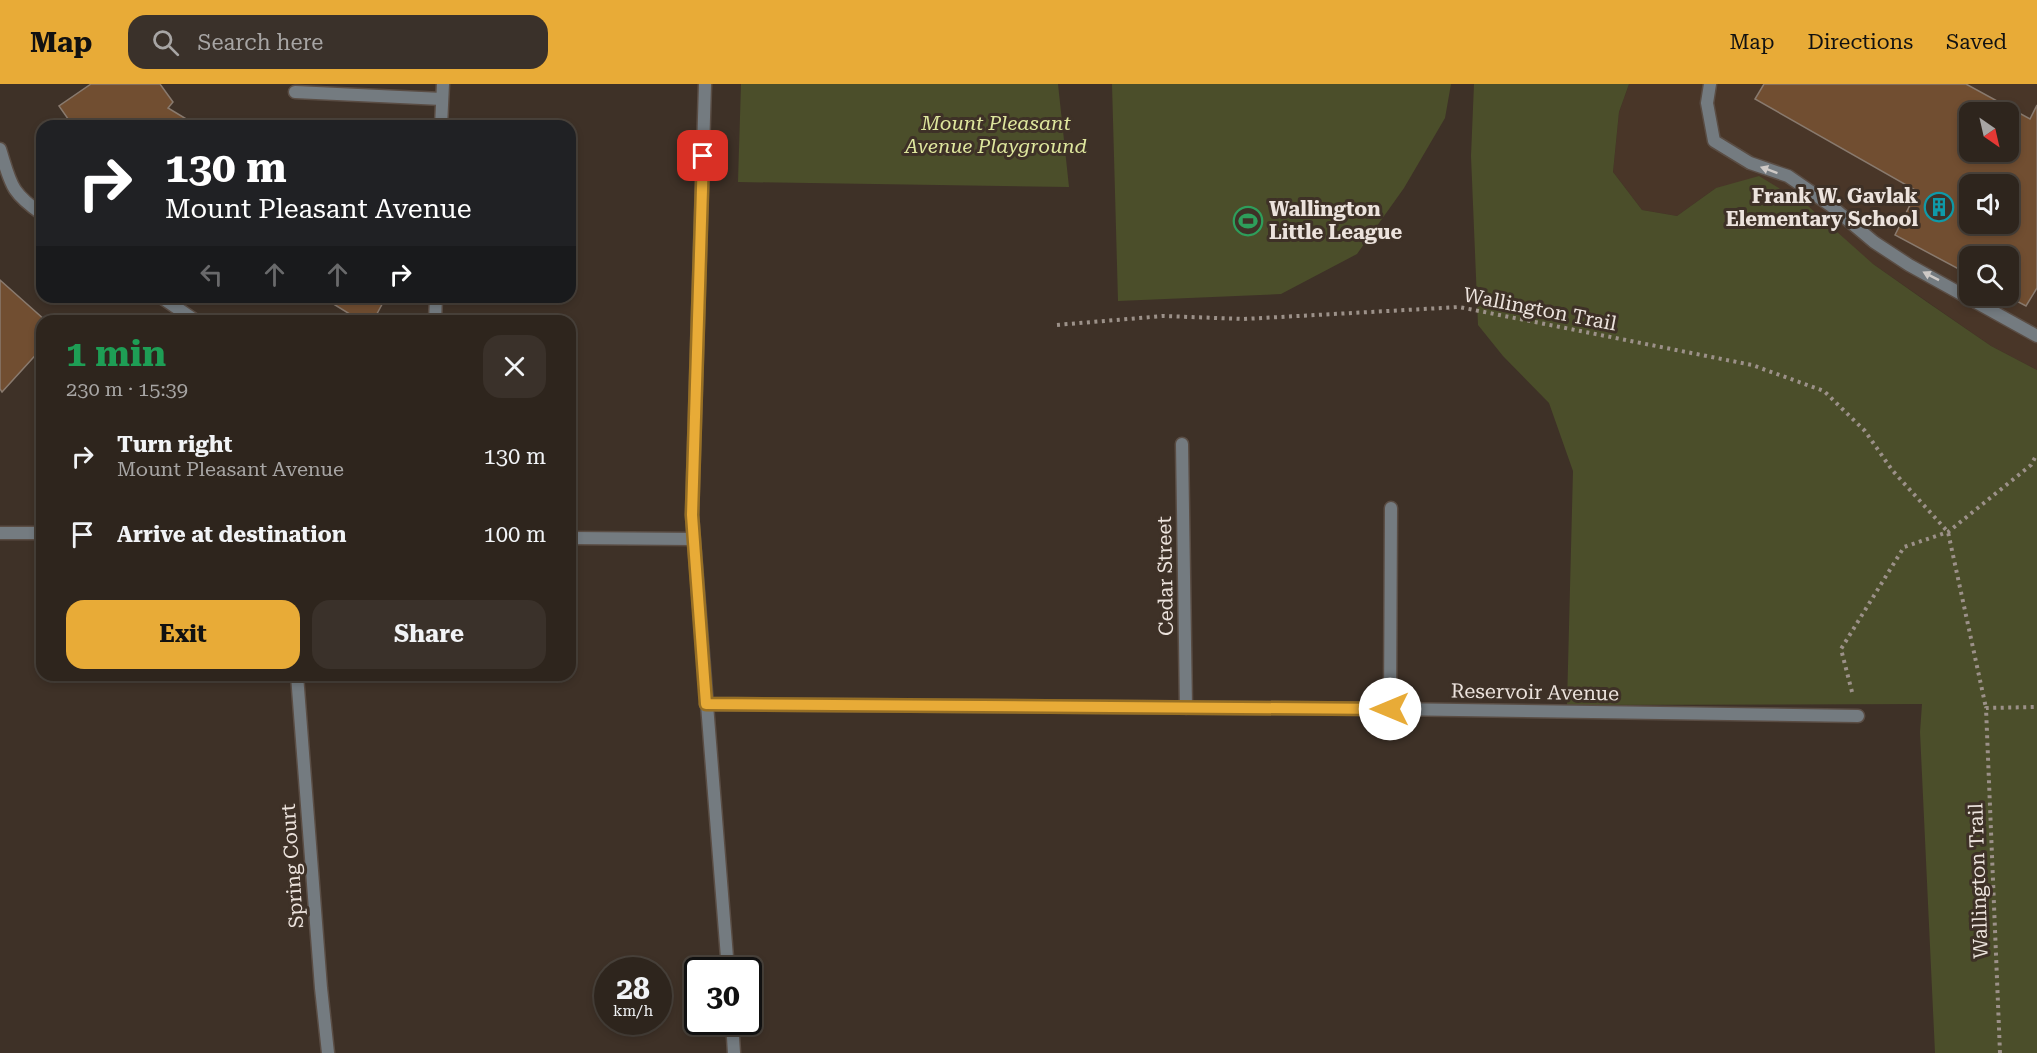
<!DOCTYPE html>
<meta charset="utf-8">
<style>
:root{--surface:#2e251d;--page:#3a312a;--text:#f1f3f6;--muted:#a7a5a4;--line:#49423b;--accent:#e8ab37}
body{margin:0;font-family:"Roboto Serif",serif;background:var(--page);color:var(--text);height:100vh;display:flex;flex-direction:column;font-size:22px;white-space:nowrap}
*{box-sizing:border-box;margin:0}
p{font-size:20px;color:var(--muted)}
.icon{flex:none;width:33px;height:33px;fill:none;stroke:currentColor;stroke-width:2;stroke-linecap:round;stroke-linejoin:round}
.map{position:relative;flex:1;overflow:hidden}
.panel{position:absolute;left:36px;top:231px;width:540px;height:366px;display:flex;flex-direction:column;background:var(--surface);border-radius:18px;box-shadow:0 3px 9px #0003,0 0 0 2px var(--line)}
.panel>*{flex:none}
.guide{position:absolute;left:36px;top:36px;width:540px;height:183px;border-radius:18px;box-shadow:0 3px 9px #0003,0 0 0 2px var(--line);background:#202124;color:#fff;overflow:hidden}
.needle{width:39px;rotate:146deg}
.buttons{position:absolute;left:1959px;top:18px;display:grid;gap:12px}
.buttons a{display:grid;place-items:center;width:60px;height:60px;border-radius:12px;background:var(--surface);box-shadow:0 3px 9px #0003,0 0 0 2px var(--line);font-size:30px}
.speed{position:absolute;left:594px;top:873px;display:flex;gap:12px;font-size:30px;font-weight:700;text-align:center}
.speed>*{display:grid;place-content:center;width:78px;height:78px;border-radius:50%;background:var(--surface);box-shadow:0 3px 9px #0003,0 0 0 2px var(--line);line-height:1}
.speed small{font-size:15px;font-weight:400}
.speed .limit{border:3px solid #111;border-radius:9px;background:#fff;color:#111}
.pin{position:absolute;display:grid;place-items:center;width:51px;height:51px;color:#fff;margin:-26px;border-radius:12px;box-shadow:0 3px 9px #0006}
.me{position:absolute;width:66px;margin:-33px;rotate:270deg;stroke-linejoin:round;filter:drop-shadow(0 0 4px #0008)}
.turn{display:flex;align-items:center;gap:21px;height:126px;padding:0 30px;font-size:27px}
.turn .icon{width:78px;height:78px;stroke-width:2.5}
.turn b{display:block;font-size:42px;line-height:51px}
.lanes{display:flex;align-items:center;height:57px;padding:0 30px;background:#0003;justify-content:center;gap:30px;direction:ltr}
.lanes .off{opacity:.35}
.round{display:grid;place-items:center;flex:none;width:63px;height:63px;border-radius:18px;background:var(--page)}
.summary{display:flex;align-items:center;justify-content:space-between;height:102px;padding:0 30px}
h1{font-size:36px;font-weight:700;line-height:45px;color:#1e9e55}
.action{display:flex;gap:12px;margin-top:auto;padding:12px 30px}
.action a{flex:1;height:69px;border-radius:18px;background:var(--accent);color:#111;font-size:24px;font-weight:700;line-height:69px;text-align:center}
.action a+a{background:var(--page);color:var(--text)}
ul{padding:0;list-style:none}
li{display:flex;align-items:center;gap:18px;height:78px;padding:0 30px}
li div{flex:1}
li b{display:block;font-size:22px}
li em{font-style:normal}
header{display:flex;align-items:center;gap:36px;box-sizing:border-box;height:84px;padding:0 30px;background:var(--accent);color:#111}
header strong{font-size:28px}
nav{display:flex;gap:33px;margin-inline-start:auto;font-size:21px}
.search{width:420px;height:54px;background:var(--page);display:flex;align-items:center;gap:15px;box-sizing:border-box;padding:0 21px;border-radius:18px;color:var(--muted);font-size:22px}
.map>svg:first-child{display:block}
</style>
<header>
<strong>Map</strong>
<div class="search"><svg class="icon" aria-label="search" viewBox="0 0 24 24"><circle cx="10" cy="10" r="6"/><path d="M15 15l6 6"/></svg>Search here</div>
<nav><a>Map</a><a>Directions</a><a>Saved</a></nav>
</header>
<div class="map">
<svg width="2037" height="969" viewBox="0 0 2037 969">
<rect width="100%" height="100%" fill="#3e3127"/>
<path fill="#493628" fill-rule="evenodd" d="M 1629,0 L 2037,0 L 2037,286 L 1991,262 L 1873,180 L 1716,104 L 1677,132 L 1642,126 L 1613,88 L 1619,28 ZM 1970,28 L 2008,28 L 2008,68 L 1970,68 ZM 1970,100 L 2008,100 L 2008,140 L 1970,140 ZM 1970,172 L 2008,172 L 2008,212 L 1970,212 Z"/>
<path fill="#4b4e2a" d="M 741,0 L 1058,0 L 1069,103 L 738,98 Z
M 1112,0 L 1451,0 L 1445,34 L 1404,104 L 1357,170 L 1281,210 L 1118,217 Z
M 1474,0 L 1629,0 L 1619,28 L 1613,88 L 1642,126 L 1677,132 L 1716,104 L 1759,92 L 1808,122 L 1873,180 L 1927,218 L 1991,262 L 2037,286 L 2037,969 L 1935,969 L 1920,648 L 1922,620 L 1567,621 L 1573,387 L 1549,319 L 1503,272 L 1478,241 L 1471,72 Z"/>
<path fill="#714e31" stroke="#897a6e" stroke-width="1.5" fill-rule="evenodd" d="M 91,0 L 160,0 L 173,18 L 168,24 L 198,42 L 73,42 L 59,22 Z
M 1764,0 L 1966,0 L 2030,35 L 2037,21 L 2037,204 L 2026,222 L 2007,212 L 2008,172 L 1970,172 L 1970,191 L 1895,151 L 1917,107 L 1755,15 ZM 1970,28 L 2008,28 L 2008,68 L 1970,68 ZM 1970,100 L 2008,100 L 2008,140 L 1970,140 Z
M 0,196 L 46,237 L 42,237 L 42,264 L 2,308 L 0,305 Z
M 322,213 L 386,213 L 373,237 L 361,237 Z"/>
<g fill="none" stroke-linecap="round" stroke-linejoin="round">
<g stroke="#5a4d44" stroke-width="15">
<path id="service" d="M 1710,0 L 1707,19 L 1714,57 L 1750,79 L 1788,92 L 1830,121 L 1874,158 L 1909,181 L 2037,252
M 295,8 L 442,15
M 441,42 L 443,0
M 0,65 C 11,100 10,108 42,130
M 161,213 L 196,237
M 435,237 L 436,213"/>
</g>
<g stroke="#5a4d44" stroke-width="15">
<path id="minor" d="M 705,0 L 692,431 L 728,886
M 1182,360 L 1186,624
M 0,449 L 42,449
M 570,454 L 694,455
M 297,591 L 321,904 L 328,969
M 706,620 L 1390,625 L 1858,632
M 1390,625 L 1391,424
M 732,938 L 734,969"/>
</g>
<path stroke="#9c9189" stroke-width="4" stroke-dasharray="3 4.5" stroke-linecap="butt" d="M 1057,241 L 1163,232 L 1244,235 L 1459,223 L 1752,281 L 1824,307 L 1865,347 L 1892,386 L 1948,448 L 1986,624
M 1852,608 L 1841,565 L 1904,463 L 1948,448 L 2031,381 L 2037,370
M 2000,969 L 1986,624 L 2037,623"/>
<use href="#service" stroke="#747b80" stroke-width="12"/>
<use href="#minor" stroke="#747b80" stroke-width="12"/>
</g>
<defs><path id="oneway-solid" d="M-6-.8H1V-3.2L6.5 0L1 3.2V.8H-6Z" transform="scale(1.5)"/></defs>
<g fill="#cec9c6">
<use href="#oneway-solid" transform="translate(1769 86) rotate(-160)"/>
<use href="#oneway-solid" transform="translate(1931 192) rotate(-153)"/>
</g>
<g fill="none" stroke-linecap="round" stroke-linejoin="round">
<g stroke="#976f24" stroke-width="15">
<path id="route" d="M 703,72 L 692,431 L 706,620 L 1390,625"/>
</g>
<use href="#route" stroke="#e8ab37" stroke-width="10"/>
</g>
<defs>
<g id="building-ring" transform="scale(1.5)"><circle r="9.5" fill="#3e3127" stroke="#0f9aa8" stroke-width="1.5"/><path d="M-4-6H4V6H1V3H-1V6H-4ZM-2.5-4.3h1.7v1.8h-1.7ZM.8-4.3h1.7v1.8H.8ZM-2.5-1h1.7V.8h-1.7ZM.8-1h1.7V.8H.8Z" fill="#0f9aa8"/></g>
<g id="stadium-ring" transform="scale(1.5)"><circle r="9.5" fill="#3e3127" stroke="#2e9e5b" stroke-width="1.5"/><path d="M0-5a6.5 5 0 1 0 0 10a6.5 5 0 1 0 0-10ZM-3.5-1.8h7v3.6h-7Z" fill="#2e9e5b"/></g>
</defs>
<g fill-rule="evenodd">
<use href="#building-ring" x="1939" y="123"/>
<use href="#stadium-ring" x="1248" y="137"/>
</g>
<g text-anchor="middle" stroke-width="6" stroke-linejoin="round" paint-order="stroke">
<g font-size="20" font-style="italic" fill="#dee69d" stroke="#3e3127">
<text x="996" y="46">Mount Pleasant<tspan x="996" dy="23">Avenue Playground</tspan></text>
</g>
<g font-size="20" font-weight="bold" fill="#ece3dd" stroke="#3e3127" text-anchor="end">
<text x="1918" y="119">Frank W. Gavlak<tspan x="1918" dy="23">Elementary School</tspan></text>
<text x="1269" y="132" text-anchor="start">Wallington<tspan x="1269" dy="23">Little League</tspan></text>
</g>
<g font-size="20" fill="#ece3dd" stroke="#3e3127">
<text transform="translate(1540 225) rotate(11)" y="7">Wallington Trail</text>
<text transform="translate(1165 492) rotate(-91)" y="7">Cedar Street</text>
<text transform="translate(1535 608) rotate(1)" y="7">Reservoir Avenue</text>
<text transform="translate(292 782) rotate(-94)" y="7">Spring Court</text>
<text transform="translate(1978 797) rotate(-92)" y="7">Wallington Trail</text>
</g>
</g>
</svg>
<div class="buttons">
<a><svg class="needle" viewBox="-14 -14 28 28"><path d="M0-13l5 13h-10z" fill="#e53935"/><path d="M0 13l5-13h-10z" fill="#a7a5a4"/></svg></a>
<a><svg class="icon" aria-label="sound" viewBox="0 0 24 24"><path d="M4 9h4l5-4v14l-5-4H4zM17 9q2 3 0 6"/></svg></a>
<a><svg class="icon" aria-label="search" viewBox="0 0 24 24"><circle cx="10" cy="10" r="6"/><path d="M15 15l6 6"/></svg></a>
</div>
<div class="speed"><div>28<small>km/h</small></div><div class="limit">30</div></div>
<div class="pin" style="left:703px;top:72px;background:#d93025"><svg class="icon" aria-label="arrive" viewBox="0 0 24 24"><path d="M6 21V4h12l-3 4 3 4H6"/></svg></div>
<svg class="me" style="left:1390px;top:625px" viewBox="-20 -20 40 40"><circle r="19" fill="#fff"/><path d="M0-13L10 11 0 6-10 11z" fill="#e8ab37"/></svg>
<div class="guide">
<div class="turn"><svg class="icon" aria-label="right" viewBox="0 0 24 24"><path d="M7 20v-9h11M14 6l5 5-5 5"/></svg><div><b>130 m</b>Mount Pleasant Avenue</div></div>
<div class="lanes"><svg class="icon off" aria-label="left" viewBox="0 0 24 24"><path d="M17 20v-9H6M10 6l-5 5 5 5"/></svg><svg class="icon off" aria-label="ahead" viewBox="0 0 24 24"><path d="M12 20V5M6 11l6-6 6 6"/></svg><svg class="icon off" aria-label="ahead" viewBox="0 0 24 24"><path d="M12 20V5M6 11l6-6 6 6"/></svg><svg class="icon" aria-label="right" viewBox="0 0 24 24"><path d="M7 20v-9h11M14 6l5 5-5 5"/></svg></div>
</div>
<section class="panel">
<div class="summary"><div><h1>1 min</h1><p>230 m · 15:39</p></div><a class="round"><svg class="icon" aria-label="close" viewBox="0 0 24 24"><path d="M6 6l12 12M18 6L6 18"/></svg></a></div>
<ul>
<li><svg class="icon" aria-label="right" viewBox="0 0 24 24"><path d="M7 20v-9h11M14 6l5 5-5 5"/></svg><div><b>Turn right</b><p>Mount Pleasant Avenue</p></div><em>130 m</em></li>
<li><svg class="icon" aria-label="arrive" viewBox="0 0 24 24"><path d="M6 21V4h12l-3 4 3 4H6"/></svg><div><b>Arrive at destination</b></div><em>100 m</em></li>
</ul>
<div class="action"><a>Exit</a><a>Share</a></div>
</section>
</div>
